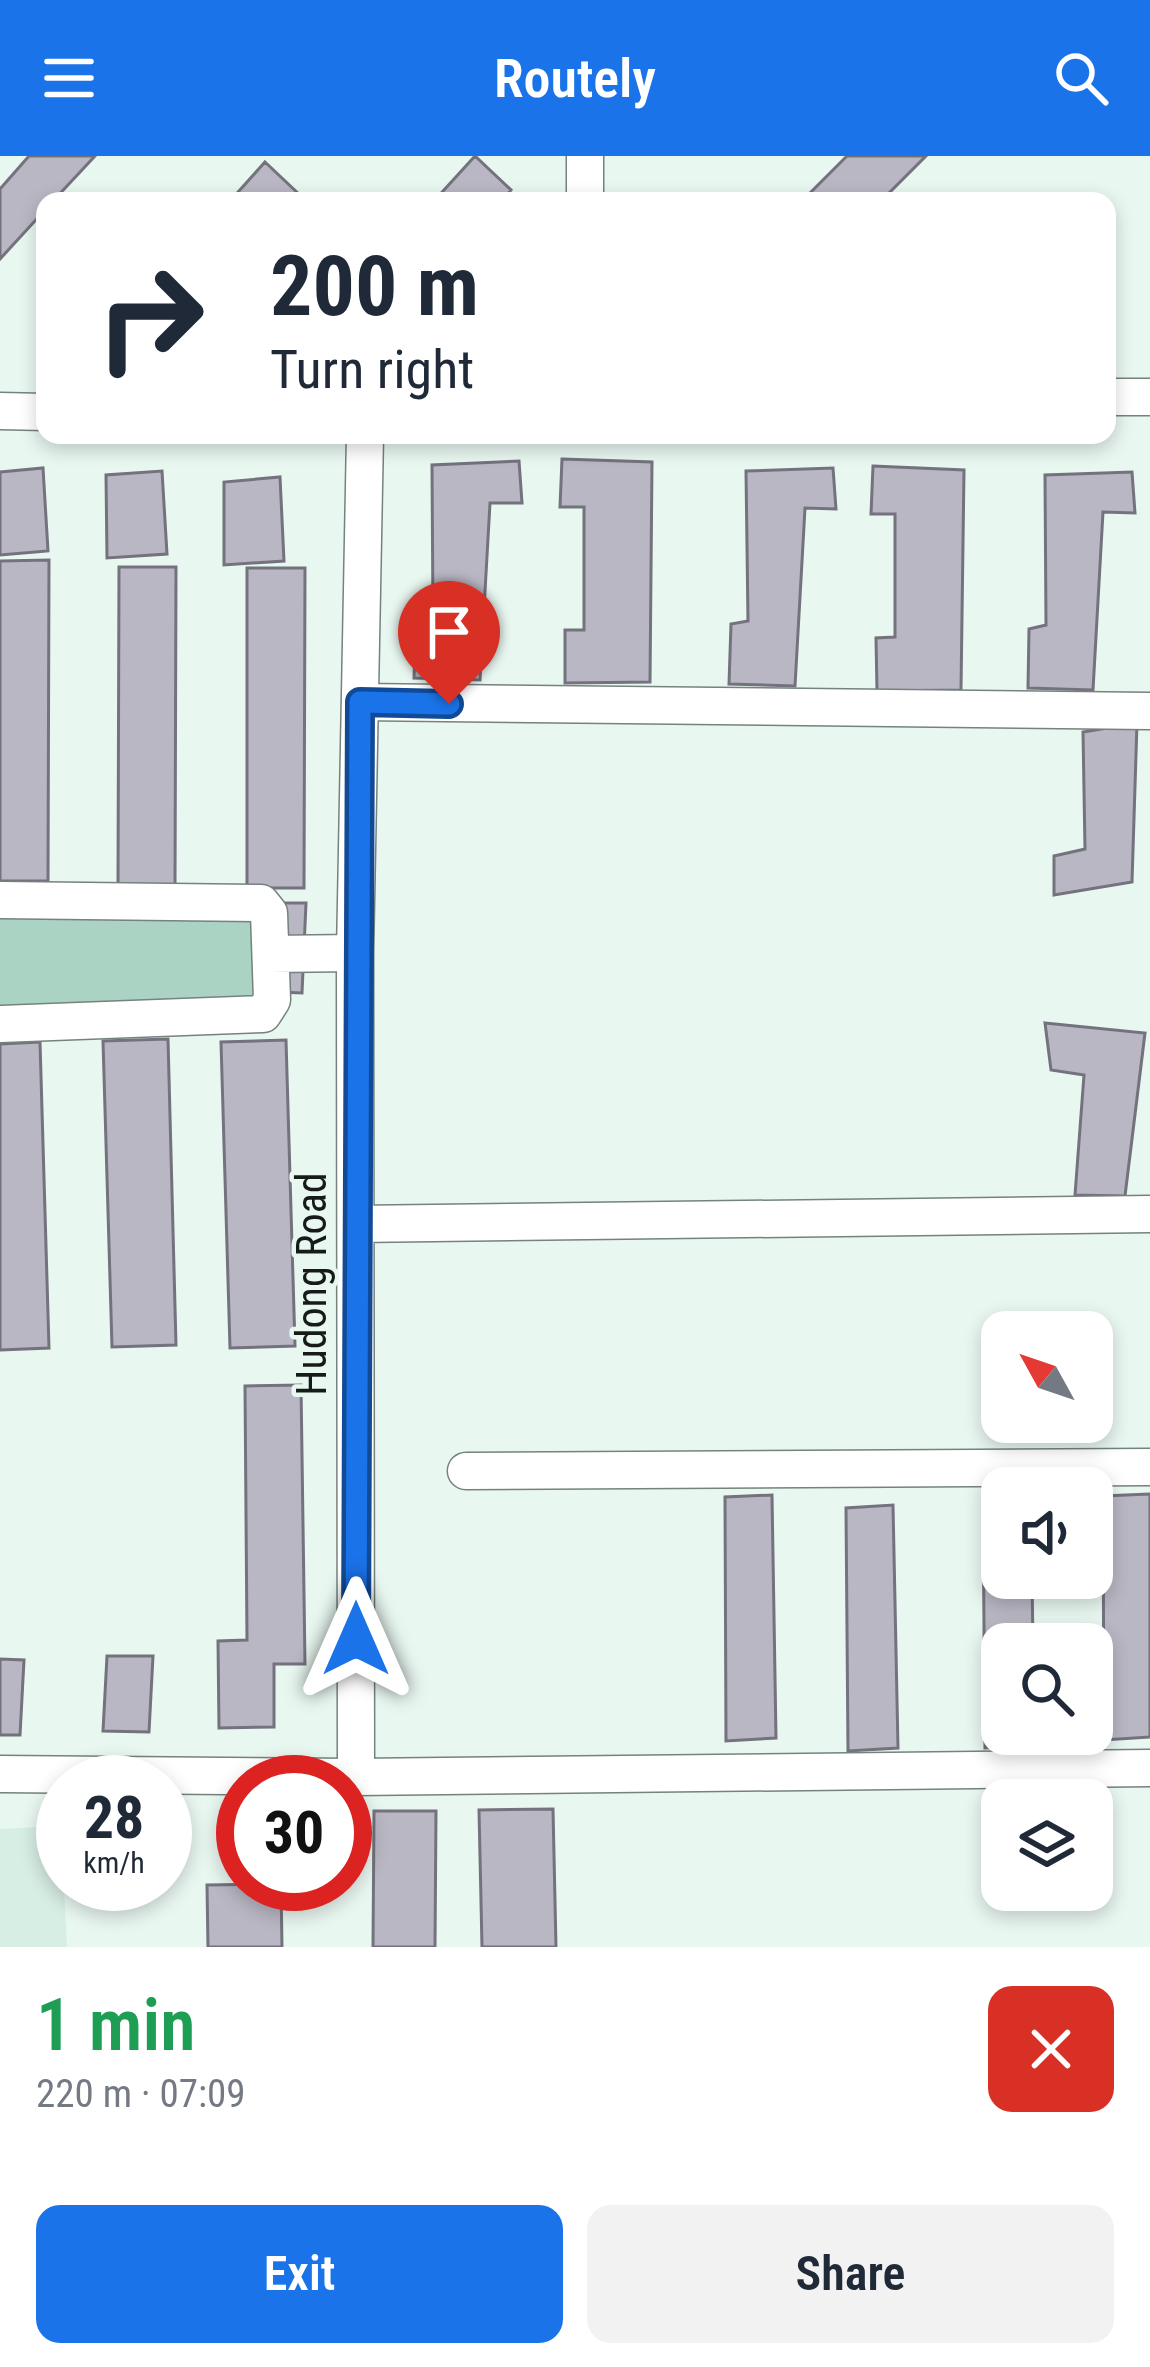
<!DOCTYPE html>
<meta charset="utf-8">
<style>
:root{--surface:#fff;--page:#f2f2f3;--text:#1f2937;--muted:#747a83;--accent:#1a73e8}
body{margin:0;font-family:"Roboto Condensed",sans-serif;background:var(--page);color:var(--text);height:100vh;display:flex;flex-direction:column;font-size:45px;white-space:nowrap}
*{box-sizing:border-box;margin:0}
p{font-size:39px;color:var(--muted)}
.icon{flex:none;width:66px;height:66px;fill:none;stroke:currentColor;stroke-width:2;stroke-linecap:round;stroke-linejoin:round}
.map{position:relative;height:1791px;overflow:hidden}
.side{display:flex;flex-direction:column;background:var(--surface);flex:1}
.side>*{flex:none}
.guide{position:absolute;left:36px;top:36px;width:1080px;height:252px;border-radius:24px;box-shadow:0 6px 18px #0003;background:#fff;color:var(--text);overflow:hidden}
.needle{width:78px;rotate:310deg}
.tools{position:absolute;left:981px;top:1155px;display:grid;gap:24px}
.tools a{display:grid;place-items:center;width:132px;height:132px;border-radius:24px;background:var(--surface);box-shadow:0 6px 18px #0003;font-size:60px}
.speed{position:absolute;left:36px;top:1599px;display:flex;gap:24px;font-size:60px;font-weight:700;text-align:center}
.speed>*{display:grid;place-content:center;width:156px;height:156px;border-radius:50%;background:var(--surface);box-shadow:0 6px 18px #0003;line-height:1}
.speed small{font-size:30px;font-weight:400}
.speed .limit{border:18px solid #d22;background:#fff;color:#111}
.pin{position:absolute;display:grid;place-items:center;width:102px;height:102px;color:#fff;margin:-123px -51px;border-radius:50% 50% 50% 0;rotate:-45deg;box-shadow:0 0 12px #0007}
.pin .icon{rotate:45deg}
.me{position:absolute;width:132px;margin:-66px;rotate:0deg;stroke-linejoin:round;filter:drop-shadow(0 0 9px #0008)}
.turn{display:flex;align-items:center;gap:42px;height:252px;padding:0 36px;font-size:54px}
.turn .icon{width:156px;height:156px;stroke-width:2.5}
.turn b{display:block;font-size:84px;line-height:102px}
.round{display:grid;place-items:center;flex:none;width:126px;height:126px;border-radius:24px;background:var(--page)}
.headline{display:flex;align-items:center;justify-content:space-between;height:204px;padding:0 36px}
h1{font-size:72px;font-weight:600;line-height:90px;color:#1e9e55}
.action{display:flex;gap:24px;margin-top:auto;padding:24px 36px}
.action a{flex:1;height:138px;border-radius:24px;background:var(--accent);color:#fff;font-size:48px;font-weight:600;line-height:138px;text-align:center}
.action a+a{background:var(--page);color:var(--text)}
header{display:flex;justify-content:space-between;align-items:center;height:156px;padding:0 36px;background:var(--accent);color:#fff;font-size:54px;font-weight:600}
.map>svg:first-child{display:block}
</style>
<header><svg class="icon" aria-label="menu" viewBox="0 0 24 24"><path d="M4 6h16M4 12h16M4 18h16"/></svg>Routely<svg class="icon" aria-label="search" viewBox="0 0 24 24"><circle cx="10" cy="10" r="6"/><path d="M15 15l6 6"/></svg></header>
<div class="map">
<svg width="1150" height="1791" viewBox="0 0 1150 1791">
<rect width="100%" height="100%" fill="#e9f7f1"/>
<path fill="#d7eee4" d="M 61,1670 L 67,1791 L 0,1791 L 0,1673 Z"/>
<path fill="#abd3c3" d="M 0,754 L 262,755 L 263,848 L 0,850 Z"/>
<path fill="#b8b7c3" stroke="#73727d" stroke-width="3" d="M 29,0 L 95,0 L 53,45 L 45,45 L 45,54 L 0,103 L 0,33 Z
M 475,0 L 511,34 L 502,45 L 434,45 Z
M 847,0 L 926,0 L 881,45 L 802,45 Z
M 265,6 L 302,41 L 298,45 L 230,45 Z
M 562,303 L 652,306 L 650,526 L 565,527 L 565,474 L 584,474 L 584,351 L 560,351 Z
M 519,305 L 522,347 L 490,347 L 480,524 L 414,522 L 416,462 L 433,459 L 432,309 Z
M 873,310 L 964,314 L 961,534 L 877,535 L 876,482 L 895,481 L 895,358 L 871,358 Z
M 43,312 L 48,395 L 0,399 L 0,316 Z
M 833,312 L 836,353 L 805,352 L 795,530 L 729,528 L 731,468 L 748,465 L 746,315 Z
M 162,315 L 167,398 L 107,402 L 106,319 Z
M 1132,316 L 1135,357 L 1103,356 L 1093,534 L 1028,532 L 1029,473 L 1046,469 L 1045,319 Z
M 280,321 L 284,405 L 224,409 L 224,326 Z
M 49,404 L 48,725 L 0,725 L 0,405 Z
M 119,411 L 176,411 L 175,731 L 118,731 Z
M 247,412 L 305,412 L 304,732 L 247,732 Z
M 1137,567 L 1132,726 L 1054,739 L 1054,700 L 1085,693 L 1083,576 Z
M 275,747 L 306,747 L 302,837 L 277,836 Z
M 1045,867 L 1145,877 L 1125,1040 L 1075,1039 L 1084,919 L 1051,914 Z
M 168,883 L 176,1189 L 112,1191 L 103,885 Z
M 286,884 L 295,1190 L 230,1192 L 221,886 Z
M 40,886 L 49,1192 L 0,1194 L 0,888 Z
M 301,1229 L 305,1508 L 274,1508 L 274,1571 L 219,1572 L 218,1485 L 247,1484 L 245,1230 Z
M 1150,1338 L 1150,1581 L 1104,1584 L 1103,1340 Z
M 772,1339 L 776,1582 L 726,1585 L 725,1341 Z
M 1002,1348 L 1002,1422 L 1032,1422 L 1033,1488 L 1002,1488 L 1002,1578 L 1035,1578 L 1035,1589 L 985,1592 L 983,1349 Z
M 893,1349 L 898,1592 L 848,1595 L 846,1352 Z
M 107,1500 L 153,1500 L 149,1576 L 103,1575 Z
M 0,1503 L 24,1504 L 20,1579 L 0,1579 Z
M 553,1653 L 556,1791 L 482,1791 L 479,1654 Z
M 374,1655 L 436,1655 L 435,1791 L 373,1791 Z
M 281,1728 L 282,1791 L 208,1791 L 207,1729 Z"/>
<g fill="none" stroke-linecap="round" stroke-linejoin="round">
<g stroke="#75827d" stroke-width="39">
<path id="minor" d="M 585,0 L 585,45
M 1107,241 L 1150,241
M 0,255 L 45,256
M 360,546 L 1150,555
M 0,744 L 261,747 L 269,757 L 272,844 L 263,858 L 0,868
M 271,798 L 355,797
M 356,1068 L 1150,1058
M 466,1315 L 1150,1311
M 0,1618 L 356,1621 L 1150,1612
M 356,1621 L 355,797 L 365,279"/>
</g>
<use href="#minor" stroke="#fff" stroke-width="36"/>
</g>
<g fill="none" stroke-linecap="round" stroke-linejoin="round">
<g stroke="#114b97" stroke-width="30">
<path id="route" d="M 356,1483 L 360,546 L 449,548"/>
</g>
<use href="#route" stroke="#1a73e8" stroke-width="21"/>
</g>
<g text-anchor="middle" stroke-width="9" stroke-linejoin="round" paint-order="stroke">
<g font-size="42" fill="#161b19" stroke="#e9f7f1">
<text transform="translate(311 1128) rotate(-90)" y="15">Hudong Road</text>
</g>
</g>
</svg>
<div class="tools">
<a><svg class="needle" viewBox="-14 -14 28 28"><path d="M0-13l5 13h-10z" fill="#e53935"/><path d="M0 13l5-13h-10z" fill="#747a83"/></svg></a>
<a><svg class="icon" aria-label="sound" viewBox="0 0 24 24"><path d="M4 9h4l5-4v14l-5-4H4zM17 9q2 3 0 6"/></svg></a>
<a><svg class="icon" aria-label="search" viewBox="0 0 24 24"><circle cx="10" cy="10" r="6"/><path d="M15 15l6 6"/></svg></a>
<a><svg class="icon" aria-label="layers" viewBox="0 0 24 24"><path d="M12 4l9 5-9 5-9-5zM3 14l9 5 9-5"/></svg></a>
</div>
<div class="speed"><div>28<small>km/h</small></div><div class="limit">30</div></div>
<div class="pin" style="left:449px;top:548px;background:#d93025"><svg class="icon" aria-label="arrive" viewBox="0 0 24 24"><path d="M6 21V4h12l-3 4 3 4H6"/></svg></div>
<svg class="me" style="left:356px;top:1483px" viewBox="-20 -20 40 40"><path d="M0-17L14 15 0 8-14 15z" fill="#1a73e8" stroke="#fff" stroke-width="4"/></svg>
<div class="guide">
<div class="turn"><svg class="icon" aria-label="right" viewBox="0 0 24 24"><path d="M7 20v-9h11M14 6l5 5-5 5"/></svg><div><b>200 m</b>Turn right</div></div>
</div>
</div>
<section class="side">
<div class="headline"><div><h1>1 min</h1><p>220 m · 07:09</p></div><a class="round" style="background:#d93025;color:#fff"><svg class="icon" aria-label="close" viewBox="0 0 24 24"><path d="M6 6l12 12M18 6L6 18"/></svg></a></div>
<div class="action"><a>Exit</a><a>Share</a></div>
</section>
